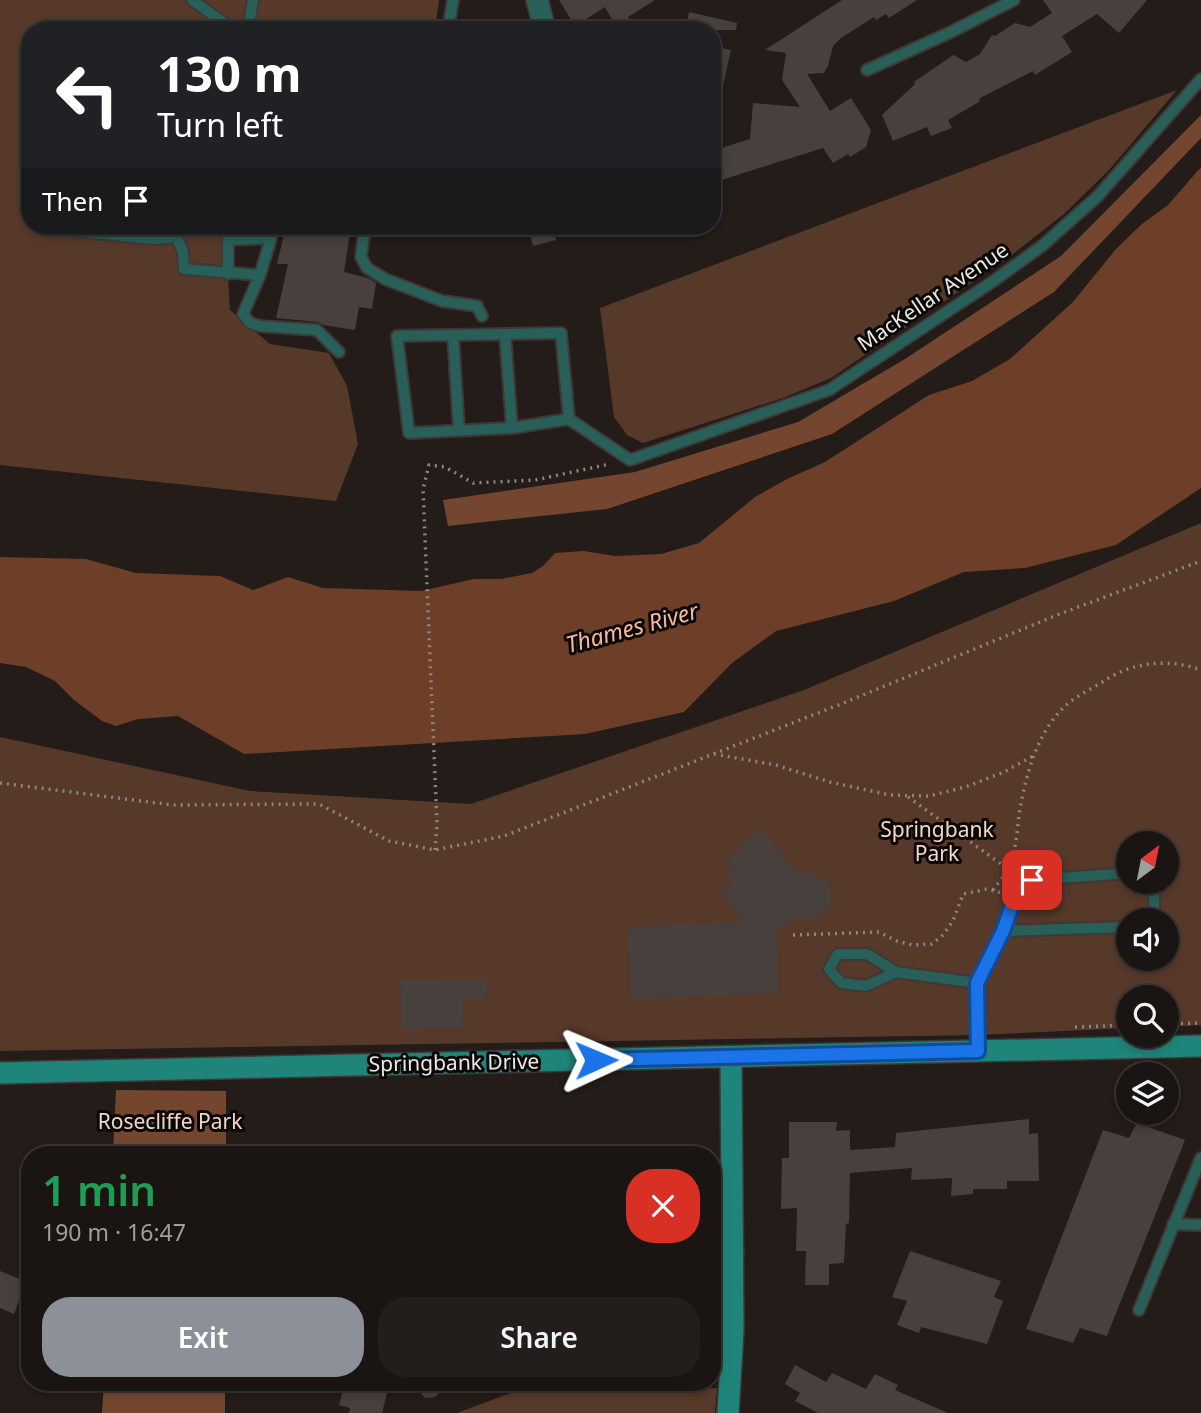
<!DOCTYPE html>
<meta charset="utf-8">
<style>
:root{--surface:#1a1513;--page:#231e1c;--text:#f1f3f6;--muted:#9f9fa0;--line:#383433;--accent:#8c9099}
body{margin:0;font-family:"Noto Sans",sans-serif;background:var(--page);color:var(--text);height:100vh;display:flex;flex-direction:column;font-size:26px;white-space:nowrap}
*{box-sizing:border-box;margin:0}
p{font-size:23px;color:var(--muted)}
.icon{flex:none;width:38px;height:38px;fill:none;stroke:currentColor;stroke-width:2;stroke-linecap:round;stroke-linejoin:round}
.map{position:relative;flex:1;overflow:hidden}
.panel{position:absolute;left:21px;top:1146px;width:700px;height:245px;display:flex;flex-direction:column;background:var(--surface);border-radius:28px;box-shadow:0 4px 10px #0003,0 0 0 2px var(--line)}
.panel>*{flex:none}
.hud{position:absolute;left:21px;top:21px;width:700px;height:214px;border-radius:28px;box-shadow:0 4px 10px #0003,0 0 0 2px var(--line);background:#202124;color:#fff;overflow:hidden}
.needle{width:46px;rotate:32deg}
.tools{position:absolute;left:1116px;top:831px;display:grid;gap:14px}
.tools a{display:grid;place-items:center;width:63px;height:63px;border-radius:50%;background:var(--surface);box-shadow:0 4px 10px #0003,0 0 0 2px var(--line);font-size:35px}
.pin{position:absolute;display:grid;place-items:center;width:60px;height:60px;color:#fff;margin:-30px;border-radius:14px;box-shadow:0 4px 10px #0006}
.me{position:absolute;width:77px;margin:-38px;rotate:89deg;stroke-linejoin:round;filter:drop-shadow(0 0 5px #0008)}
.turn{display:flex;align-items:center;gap:24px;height:147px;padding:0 21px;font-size:32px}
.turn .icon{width:91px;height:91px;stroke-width:2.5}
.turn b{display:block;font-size:49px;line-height:60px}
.then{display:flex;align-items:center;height:66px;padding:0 21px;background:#0003;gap:14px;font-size:26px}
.round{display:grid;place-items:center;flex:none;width:74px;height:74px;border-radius:28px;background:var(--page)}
.overview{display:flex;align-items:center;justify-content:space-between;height:119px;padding:0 21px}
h1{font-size:42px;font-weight:600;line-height:52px;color:#1e9e55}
.button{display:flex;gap:14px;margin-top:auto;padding:14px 21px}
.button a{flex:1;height:80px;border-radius:28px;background:var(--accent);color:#fff;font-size:28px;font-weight:600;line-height:80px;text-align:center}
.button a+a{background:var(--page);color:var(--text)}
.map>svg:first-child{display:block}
</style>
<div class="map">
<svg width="1201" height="1413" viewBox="0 0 1201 1413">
<rect width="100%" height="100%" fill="#231c19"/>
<path fill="#57392a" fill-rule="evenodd" d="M 0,0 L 439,0 L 435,30 L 30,30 L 30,226 L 274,226 L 225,234 L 230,310 L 270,344 L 329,353 L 347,386 L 358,444 L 336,501 L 0,465 Z
M 1177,90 L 1109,170 L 1064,214 L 1004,261 L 831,378 L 783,398 L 643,443 L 627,435 L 614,417 L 600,308 Z
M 1201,523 L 1201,1025 L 1167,1027 L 1167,998 L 1129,998 L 1129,1028 L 978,1035 L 0,1051 L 0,737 L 250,791 L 471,804 L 804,690 ZM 1129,844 L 1167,844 L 1167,882 L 1129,882 ZM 1129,920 L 1167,920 L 1167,959 L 1129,959 Z
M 717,1388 L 715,1413 L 457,1413 L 511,1393 Z"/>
<path fill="#75462f" d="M 1201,115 L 1201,138 L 1054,292 L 832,434 L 607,509 L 448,526 L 443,500 L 635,472 L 798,422 L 905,359 L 1061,256 Z
M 116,1090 L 226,1091 L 226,1155 L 113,1155 Z
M 104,1383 L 225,1383 L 225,1413 L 102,1413 Z"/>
<path fill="#6d3f28" d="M 1201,167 L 1201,488 L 1116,545 L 1025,568 L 964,572 L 894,601 L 776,631 L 732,663 L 684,712 L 585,734 L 244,754 L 178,716 L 138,719 L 116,726 L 102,721 L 74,700 L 55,681 L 26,667 L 0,663 L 0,557 L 86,559 L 136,573 L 220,576 L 253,590 L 288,577 L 323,588 L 421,591 L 474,579 L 501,579 L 532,573 L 543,566 L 555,553 L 584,551 L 615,556 L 661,554 L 699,543 L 755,497 L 787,479 L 825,462 L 929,395 L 972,381 L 1010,359 L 1073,302 L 1116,249 L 1142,224 L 1168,205 Z"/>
<path fill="#47403c" d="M 559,0 L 655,0 L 628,17 L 637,30 L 618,30 L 605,7 L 575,26 Z
M 842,0 L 917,0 L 889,18 L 886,14 L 876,20 L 874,17 L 841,38 L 833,46 L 828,66 L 824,73 L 807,74 L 830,111 L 851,98 L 871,130 L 866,147 L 850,157 L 848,154 L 833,163 L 823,148 L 712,183 L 712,151 L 750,139 L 753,103 L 800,107 L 782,80 L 786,53 L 765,50 Z
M 1043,0 L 1147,0 L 1119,33 L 1097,14 L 1062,36 L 1072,52 L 1035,75 L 1033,71 L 980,98 L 979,102 L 948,120 L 952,128 L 931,136 L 927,127 L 893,141 L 882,115 L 915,84 L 914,82 L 953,55 L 966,62 L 980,54 L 992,35 L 995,36 L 1015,23 L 1030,27 L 1052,13 Z
M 689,12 L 737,23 L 736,30 L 685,30 Z
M 712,46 L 731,50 L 719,104 L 712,103 Z
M 286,226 L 351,226 L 344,272 L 368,278 L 376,283 L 372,309 L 359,307 L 355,330 L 323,325 L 318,322 L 276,318 L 288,264 L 277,264 Z
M 528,226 L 552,226 L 556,240 L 533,246 Z
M 761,828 L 798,874 L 811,872 L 826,881 L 831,891 L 832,899 L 828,908 L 822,914 L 806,920 L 796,917 L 776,934 L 779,993 L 631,999 L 628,927 L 743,922 L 720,892 L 733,882 L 726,874 L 733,868 L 726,859 L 740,849 L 738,846 Z
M 487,980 L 487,998 L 463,998 L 464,1028 L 402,1029 L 400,981 Z
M 1029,1119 L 1029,1134 L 1038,1133 L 1039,1181 L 1007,1181 L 1007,1189 L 973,1189 L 973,1194 L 951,1196 L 952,1178 L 911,1180 L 912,1168 L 850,1173 L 849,1223 L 846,1224 L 844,1263 L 829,1264 L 829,1285 L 805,1285 L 806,1251 L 796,1251 L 797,1208 L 781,1209 L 782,1158 L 789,1158 L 789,1122 L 837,1122 L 836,1131 L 850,1130 L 850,1150 L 895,1147 L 896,1133 Z
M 1137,1123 L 1185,1140 L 1107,1336 L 1080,1328 L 1073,1343 L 1026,1329 L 1103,1130 L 1129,1138 Z
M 910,1251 L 1001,1281 L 994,1297 L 1003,1301 L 987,1344 L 921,1327 L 919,1333 L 897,1325 L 907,1301 L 892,1297 Z
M 0,1271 L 30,1283 L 30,1298 L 21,1295 L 14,1314 L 0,1308 Z
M 795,1365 L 826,1382 L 832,1373 L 866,1389 L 875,1374 L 898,1385 L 895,1390 L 948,1413 L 818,1413 L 795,1401 L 800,1393 L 785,1384 Z
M 345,1382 L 390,1382 L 382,1413 L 349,1413 L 350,1408 L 339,1405 Z
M 412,1382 L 452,1382 L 435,1397 L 425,1398 Z"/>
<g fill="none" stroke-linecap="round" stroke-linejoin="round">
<g stroke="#3f3836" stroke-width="14">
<path id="lane" d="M 192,0 L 234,30
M 248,30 L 253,0
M 448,30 L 453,0
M 867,70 L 951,32 L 1014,0
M 172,226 L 183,252 L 184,269 L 260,275 L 271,238
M 365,226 L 361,257 L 367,268 L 385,279 L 442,301 L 477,306 L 482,316
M 65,230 L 153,239 L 177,237
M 228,240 L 271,238 L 271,226
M 228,274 L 228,226
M 260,275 L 243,314 L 250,323 L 260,326 L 317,330 L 339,352
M 505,334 L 512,428
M 453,335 L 459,430
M 569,419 L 512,428 L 409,433 L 397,336 L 561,333 L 569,419 L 630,460 L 829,390 L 992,282 L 1042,246 L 1098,196 L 1201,79
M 1154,920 L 1154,882
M 1003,931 L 1129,927
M 896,972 L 866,986 L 841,983 L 829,969 L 838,954 L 867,954 L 896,972 L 977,983
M 978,1051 L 977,983 L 1003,931 L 1013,903 L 1032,880 L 1129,873
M 1173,1224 L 1201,1225
M 1139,1310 L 1201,1158"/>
</g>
<g stroke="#3f3836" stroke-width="24">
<path id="street" d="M 537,0 L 545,30
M 712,1252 L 733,1251"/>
</g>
<g stroke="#3f3836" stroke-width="24">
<path id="secondary" d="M 0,1073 L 1201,1046
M 728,1413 L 733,1330 L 731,1057"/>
</g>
<path stroke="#8b8583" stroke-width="3.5" stroke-dasharray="2 5" stroke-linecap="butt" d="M 714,754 L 776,765 L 830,782 L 890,795 L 929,796 L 965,787 L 1002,773 L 1033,756
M 0,783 L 173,805 L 319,804 L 389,841 L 435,850 L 504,836 L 841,704 L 1057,615 L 1201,561
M 908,797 L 1008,869
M 435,850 L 437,825 L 423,489 L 429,465 L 445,467 L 473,483 L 535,480 L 610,464
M 993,890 C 998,883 1005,876 1008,868 C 1016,851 1017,833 1019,815 C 1025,778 1036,735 1063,708 C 1074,697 1091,689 1104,681 C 1132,662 1169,658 1201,670
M 793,935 L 879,932 L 897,941 L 912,945 L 932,944 L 943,935 L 953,921 L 963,894 L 987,889 L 1002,893
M 1167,1024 L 1201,1023
M 1075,1027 L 1129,1025"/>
<use href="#lane" stroke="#286059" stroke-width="10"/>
<use href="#street" stroke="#286059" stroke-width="21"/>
<use href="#secondary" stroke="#1f857b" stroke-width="21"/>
</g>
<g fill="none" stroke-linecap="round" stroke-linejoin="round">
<g stroke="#114b97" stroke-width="18">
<path id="route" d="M 596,1060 L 978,1051 L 977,983 L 1003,931 L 1013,903 L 1032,880"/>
</g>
<use href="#route" stroke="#1a73e8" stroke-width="12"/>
</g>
<g text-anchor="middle" stroke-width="6" stroke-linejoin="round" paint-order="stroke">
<g font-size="21" fill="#ece7e5" stroke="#0a0806">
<text transform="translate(933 297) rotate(-34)" y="7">MacKellar Avenue</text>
<text transform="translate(454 1063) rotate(-1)" y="7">Springbank Drive</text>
</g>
<g font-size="21" fill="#f5d5c6" stroke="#0a0806">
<text x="937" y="837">Springbank<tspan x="937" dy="24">Park</tspan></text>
<text x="170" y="1129">Rosecliffe Park</text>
</g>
<g font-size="23" font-style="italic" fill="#f7b99c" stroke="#0a0806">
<text transform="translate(632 628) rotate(-15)" y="8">Thames River</text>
</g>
</g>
</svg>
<div class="tools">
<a><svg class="needle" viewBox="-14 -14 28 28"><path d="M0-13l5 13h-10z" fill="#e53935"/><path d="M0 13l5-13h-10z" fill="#9f9fa0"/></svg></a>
<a><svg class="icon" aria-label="sound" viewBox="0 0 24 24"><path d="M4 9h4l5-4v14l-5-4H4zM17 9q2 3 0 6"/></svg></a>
<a><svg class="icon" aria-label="search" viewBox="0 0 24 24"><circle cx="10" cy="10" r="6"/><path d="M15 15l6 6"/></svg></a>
<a><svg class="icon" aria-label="layers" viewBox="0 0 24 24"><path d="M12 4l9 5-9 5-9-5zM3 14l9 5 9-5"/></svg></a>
</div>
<div class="pin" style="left:1032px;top:880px;background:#d93025"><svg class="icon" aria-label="arrive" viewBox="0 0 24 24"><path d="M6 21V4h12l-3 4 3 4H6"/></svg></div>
<svg class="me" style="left:596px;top:1060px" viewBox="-20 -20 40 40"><path d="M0-17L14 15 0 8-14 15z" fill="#1a73e8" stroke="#fff" stroke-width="4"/></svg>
<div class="hud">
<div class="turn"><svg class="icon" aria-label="left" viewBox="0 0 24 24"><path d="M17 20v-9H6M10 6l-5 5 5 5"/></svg><div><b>130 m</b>Turn left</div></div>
<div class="then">Then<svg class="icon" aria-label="arrive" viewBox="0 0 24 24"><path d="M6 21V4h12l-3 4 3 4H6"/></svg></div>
</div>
<section class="panel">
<div class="overview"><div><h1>1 min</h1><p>190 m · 16:47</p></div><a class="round" style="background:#d93025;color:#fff"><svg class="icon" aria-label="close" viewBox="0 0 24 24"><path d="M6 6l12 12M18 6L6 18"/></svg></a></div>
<div class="button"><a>Exit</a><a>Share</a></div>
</section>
</div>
